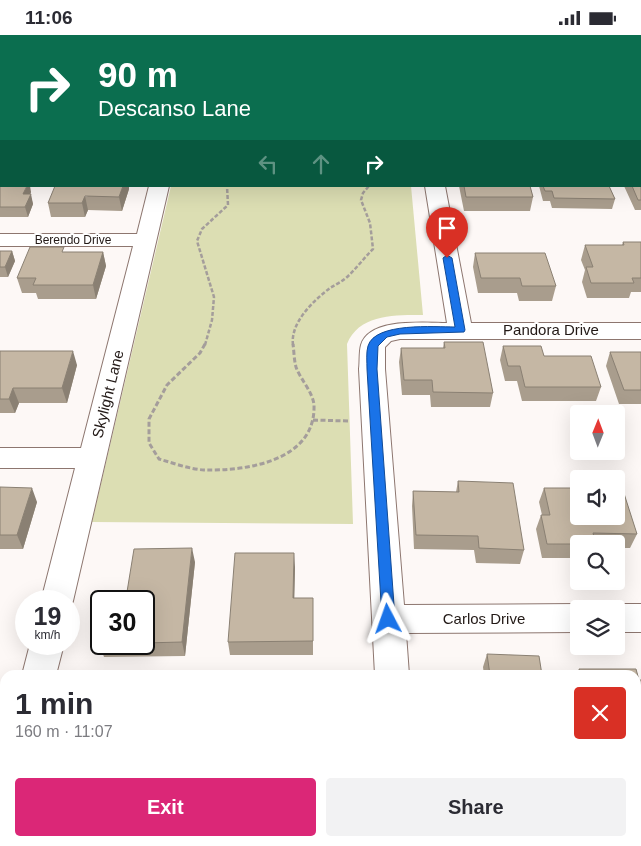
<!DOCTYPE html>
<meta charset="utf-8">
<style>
:root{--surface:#fff;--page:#f2f2f3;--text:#2b2b33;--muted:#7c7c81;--accent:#db2777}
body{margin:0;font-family:Helvetica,sans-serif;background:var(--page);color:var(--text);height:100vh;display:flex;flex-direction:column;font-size:19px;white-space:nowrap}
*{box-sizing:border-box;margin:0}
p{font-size:16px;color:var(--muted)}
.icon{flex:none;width:28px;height:28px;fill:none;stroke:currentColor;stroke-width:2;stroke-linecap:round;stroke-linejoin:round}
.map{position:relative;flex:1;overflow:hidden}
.drawer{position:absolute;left:0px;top:635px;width:641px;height:176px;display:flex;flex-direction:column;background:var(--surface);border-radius:15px 15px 0 0;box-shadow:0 5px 20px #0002}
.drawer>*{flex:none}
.hud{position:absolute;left:0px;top:0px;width:641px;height:152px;box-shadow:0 5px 20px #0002;background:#0b6e4f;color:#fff;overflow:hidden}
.needle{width:32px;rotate:1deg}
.tools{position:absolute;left:570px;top:370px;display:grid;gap:10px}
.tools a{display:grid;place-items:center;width:55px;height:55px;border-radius:5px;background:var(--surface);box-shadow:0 5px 20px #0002;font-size:25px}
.speed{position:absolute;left:15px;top:555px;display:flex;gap:10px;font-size:25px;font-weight:700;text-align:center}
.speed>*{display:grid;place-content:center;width:65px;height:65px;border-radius:50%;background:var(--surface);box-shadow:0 5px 20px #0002;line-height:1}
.speed small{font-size:12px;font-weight:400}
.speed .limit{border:2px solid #111;border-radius:8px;background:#fff;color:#111}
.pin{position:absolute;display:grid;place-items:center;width:42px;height:42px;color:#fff;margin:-51px -21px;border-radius:50% 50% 50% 0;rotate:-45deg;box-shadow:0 0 5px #0007}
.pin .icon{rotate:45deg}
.me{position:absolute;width:55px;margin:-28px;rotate:356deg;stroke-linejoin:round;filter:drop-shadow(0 0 4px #0008)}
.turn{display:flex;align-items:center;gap:18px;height:105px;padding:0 15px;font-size:22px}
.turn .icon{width:65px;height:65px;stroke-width:2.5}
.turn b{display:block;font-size:35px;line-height:42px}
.lanes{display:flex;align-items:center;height:48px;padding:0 15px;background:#0003;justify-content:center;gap:25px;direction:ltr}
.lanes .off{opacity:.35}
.round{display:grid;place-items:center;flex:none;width:52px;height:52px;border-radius:5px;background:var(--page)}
.summary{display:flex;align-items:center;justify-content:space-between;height:85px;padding:0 15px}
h1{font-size:30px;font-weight:800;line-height:38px}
.button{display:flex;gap:10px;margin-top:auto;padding:10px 15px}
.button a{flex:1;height:58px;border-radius:5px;background:var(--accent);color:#fff;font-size:20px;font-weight:800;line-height:58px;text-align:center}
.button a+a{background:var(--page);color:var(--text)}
.status{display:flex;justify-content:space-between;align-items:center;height:35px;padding:0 25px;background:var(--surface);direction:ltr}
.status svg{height:14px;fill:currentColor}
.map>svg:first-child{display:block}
</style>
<div class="status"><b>11:06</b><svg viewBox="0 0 49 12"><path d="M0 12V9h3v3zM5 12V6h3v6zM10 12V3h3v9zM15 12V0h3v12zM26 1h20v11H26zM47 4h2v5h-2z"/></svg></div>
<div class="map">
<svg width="641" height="811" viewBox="0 0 641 811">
<rect width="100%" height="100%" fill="#fdf8f6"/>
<path fill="#dcdeb3" d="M 171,151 L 411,151 L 423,280 C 395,280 359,279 347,309 L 353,489 L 92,487 Z"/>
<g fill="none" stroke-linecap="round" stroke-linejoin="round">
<g stroke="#8d766f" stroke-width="2">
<path id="minor" d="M 257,0 L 273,0 L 273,1 L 258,1 Z
M 279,0 L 295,0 L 295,1 L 280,1 Z
M 480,0 L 496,0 L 496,1 L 481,1 Z
M 576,0 L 592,0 L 593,1 L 577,1 Z
M 0,66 L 1,66 L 1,76 L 0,76 Z
M 640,123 L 641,123 L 641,135 L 640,135 Z
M 149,151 L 169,151 L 73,566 L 69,575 L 69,566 L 41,566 L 75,433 L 0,433 L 0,413 L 81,413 L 133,211 L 0,211 L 0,199 L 137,199 Z
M 425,151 L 445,151 L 471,288 L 641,288 L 641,304 L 400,304 L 391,306 L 385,312 L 385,334 L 404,570 L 579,569 L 591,574 L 579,574 L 579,597 L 406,598 L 409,640 L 375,640 L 359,334 C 360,327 359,317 361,310 C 369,282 425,288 447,288 Z
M 616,569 L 641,569 L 641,597 L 616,597 L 616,574 L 604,574 Z
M 30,609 L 64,609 L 56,640 L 22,640 Z
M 5,759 L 5,806 L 17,806 L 15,811 L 0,811 L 0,761 Z
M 383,806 L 423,806 L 423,811 L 383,811 Z"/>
</g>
<path stroke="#a49d9b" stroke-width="2.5" stroke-dasharray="4 2" stroke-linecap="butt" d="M 205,310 L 212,285 L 214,262 L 197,206 L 202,194 L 228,170 L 227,151
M 293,310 C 290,288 313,266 330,253 C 335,250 341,247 346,243 C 356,234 364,223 373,214 L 370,188 L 361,165 L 363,158 L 369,151"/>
<path stroke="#a49d9b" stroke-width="3" stroke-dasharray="5 2.5" stroke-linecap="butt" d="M 205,309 L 200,318 L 167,350 L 149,384 L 149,408 L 159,424 C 173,428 189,434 204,435 C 247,436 316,426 314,370 C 313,357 300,344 296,332 C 294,325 294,316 293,309
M 313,385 L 348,386"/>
<use href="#minor" fill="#fff" fill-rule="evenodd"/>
</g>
<path fill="#a99d8d" d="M 596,0 L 641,0 L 641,19 L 640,19 L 640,1 L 597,1 Z
M 0,19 L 1,19 L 1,53 L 0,53 Z
M 640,22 L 641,22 L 641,58 L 640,58 Z
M 640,73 L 641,73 L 641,103 L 640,103 Z
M 641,140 L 641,175 L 635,175 L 624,151 L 640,151 Z
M 0,147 L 31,157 L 30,159 L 33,169 L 28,182 L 0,182 Z
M 459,151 L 530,151 L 533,162 L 530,176 L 464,176 Z
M 539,151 L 609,151 L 615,164 L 612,174 L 552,173 L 550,166 L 543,166 Z
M 129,154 L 122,176 L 88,175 L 85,182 L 51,182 L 48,168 Z
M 623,207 L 641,207 L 641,257 L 631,257 L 629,263 L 587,263 L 582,247 L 585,235 L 581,225 L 585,210 L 622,210 Z
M 0,216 L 12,216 L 15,226 L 8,242 L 0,242 Z
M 65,217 L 103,217 L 106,231 L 96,264 L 38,264 L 36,258 L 22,258 L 17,243 Z
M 475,218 L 556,251 L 552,266 L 519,266 L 517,258 L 478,258 L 473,232 Z
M 444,307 L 493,358 L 490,372 L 431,372 L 430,360 L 402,360 L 399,327 L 401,313 L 443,313 Z
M 503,311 L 601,352 L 596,366 L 522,366 L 517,346 L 505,346 L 500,325 Z
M 0,316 L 77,330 L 67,368 L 19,368 L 15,378 L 0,378 Z
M 610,317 L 641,317 L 641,369 L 619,369 L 606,331 Z
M 458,446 L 524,515 L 520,529 L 476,528 L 474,515 L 414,514 L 412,471 L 413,456 L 456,457 Z
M 0,452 L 37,467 L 23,514 L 0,514 Z
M 544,453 L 637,499 L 630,513 L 616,513 L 616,509 L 579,509 L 579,523 L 542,523 L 536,494 L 541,480 L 542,480 L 539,467 Z
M 195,527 L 185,621 L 104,622 L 99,608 L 144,609 L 144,566 L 126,563 Z
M 295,532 L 294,563 L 313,563 L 313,620 L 230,620 L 228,607 Z
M 487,619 L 542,640 L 431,640 L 432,638 L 484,640 L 483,632 Z
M 579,634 L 636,634 L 639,645 L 641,645 L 641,750 L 638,754 L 636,754 L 636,640 L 577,640 Z"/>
<path fill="#8a8073" d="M 27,151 L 30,151 L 31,157 L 26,169 L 23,159 Z
M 123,151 L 129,151 L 129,154 L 122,176 L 119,162 Z
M 31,159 L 33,169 L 28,182 L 25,172 Z
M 85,161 L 88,175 L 85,182 L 82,168 Z
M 12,216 L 15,226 L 8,242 L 5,232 Z
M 103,217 L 106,231 L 96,264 L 93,250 Z
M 73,316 L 77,330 L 67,368 L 62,353 Z
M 13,353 L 19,368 L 15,378 L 9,364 Z
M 32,453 L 37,467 L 23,514 L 17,500 Z
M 192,513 L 195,527 L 185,621 L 182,607 Z
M 294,518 L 295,532 L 294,577 L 293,563 Z"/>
<path fill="#c5b7a4" stroke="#8a8073" d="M 323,0 L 367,0 L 367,1 L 323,1 Z
M 424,0 L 482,0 L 482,1 L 425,1 Z
M 606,0 L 641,0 L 641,6 L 640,6 L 640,1 L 607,1 Z
M 0,19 L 1,19 L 1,40 L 0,40 Z
M 640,22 L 641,22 L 641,42 L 640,42 Z
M 640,73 L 641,73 L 641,93 L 640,93 Z
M 640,140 L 641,140 L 641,165 L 638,165 L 632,151 L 640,151 Z
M 0,147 L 1,147 L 1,151 L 27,151 L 23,159 L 31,159 L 25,172 L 0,172 Z
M 55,151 L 123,151 L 119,162 L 85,161 L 82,168 L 48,168 Z
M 464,151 L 530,151 L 533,162 L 466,162 Z
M 543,151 L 609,151 L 615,164 L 554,163 L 552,156 L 545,156 Z
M 623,207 L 641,207 L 641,243 L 632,243 L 634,248 L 591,248 L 586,232 L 593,232 L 585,210 L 624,210 Z
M 30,212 L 64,212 L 62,217 L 103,217 L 93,250 L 33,250 L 36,243 L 17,243 Z
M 0,216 L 12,216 L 5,232 L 0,232 Z
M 475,218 L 545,218 L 556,251 L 522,251 L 520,243 L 481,243 Z
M 444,307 L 483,307 L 493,358 L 433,357 L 432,345 L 404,345 L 401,313 L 445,313 Z
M 503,311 L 541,311 L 544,321 L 591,321 L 601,352 L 525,352 L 520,331 L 508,331 Z
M 0,316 L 73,316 L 62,353 L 13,353 L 9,364 L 0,364 Z
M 610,317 L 641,317 L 641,355 L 624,355 Z
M 458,446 L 513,448 L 524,515 L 479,513 L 478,501 L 416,500 L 413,456 L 459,457 Z
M 616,446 L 620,446 L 637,499 L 593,498 L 596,509 L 547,509 L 541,480 L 550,480 L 544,453 L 579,453 L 579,481 L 616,481 Z
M 0,452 L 32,453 L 17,500 L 0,500 Z
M 192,513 L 182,607 L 144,608 L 144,566 L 106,566 L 107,564 L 126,563 L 134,514 Z
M 235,518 L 294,518 L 293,563 L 313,563 L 313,606 L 228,607 Z
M 101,594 L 101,608 L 99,608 Z
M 487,619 L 539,621 L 542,640 L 490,640 Z
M 579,634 L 636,634 L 639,645 L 641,645 L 641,743 L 636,743 L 636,640 L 581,640 Z
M 432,638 L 490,640 L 432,640 Z"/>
<path fill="#1a73e8" stroke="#114b97" d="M 447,220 L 452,223 L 465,295 L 464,297 L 400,299 L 387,302 L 378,311 L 377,334 L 395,584 L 393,589 L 388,590 L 384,589 L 382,584 L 367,334 C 367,327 366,317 368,311 C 375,287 435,292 455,292 L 443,223 Z"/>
<g text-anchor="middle" stroke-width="4" stroke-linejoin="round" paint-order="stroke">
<g font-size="12" fill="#221916" stroke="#fff">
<text x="73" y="209">Berendo Drive</text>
</g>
<g font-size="15" fill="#221916" stroke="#fff">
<text x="551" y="300">Pandora Drive</text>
<text transform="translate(108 359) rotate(-76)" y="5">Skylight Lane</text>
<text x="484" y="589">Carlos Drive</text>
</g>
</g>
</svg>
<div class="tools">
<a><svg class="needle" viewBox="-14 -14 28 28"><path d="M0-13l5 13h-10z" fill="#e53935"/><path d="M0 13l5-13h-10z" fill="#7c7c81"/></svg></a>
<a><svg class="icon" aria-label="sound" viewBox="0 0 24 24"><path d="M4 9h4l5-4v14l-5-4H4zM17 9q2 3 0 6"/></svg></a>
<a><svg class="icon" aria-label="search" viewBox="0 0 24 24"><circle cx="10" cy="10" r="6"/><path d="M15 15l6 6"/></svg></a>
<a><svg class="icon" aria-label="layers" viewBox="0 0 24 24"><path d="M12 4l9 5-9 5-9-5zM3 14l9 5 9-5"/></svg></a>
</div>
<div class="speed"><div>19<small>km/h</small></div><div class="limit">30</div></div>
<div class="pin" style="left:447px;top:223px;background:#d93025"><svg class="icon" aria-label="arrive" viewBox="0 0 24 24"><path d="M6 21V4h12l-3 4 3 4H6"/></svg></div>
<svg class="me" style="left:388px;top:584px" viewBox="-20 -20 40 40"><path d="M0-17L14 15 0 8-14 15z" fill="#1a73e8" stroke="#fff" stroke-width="4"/></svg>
<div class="hud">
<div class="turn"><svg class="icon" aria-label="right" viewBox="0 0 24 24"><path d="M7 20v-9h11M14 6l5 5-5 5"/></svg><div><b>90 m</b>Descanso Lane</div></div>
<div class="lanes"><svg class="icon off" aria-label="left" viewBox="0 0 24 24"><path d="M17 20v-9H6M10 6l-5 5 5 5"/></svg><svg class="icon off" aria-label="ahead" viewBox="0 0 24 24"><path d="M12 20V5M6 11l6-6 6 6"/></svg><svg class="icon" aria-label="right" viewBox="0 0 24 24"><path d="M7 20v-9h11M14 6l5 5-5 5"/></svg></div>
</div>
<section class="drawer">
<div class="summary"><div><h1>1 min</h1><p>160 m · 11:07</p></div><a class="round" style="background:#d93025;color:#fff"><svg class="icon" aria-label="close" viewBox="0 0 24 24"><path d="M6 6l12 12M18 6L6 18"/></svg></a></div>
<div class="button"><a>Exit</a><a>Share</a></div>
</section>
</div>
